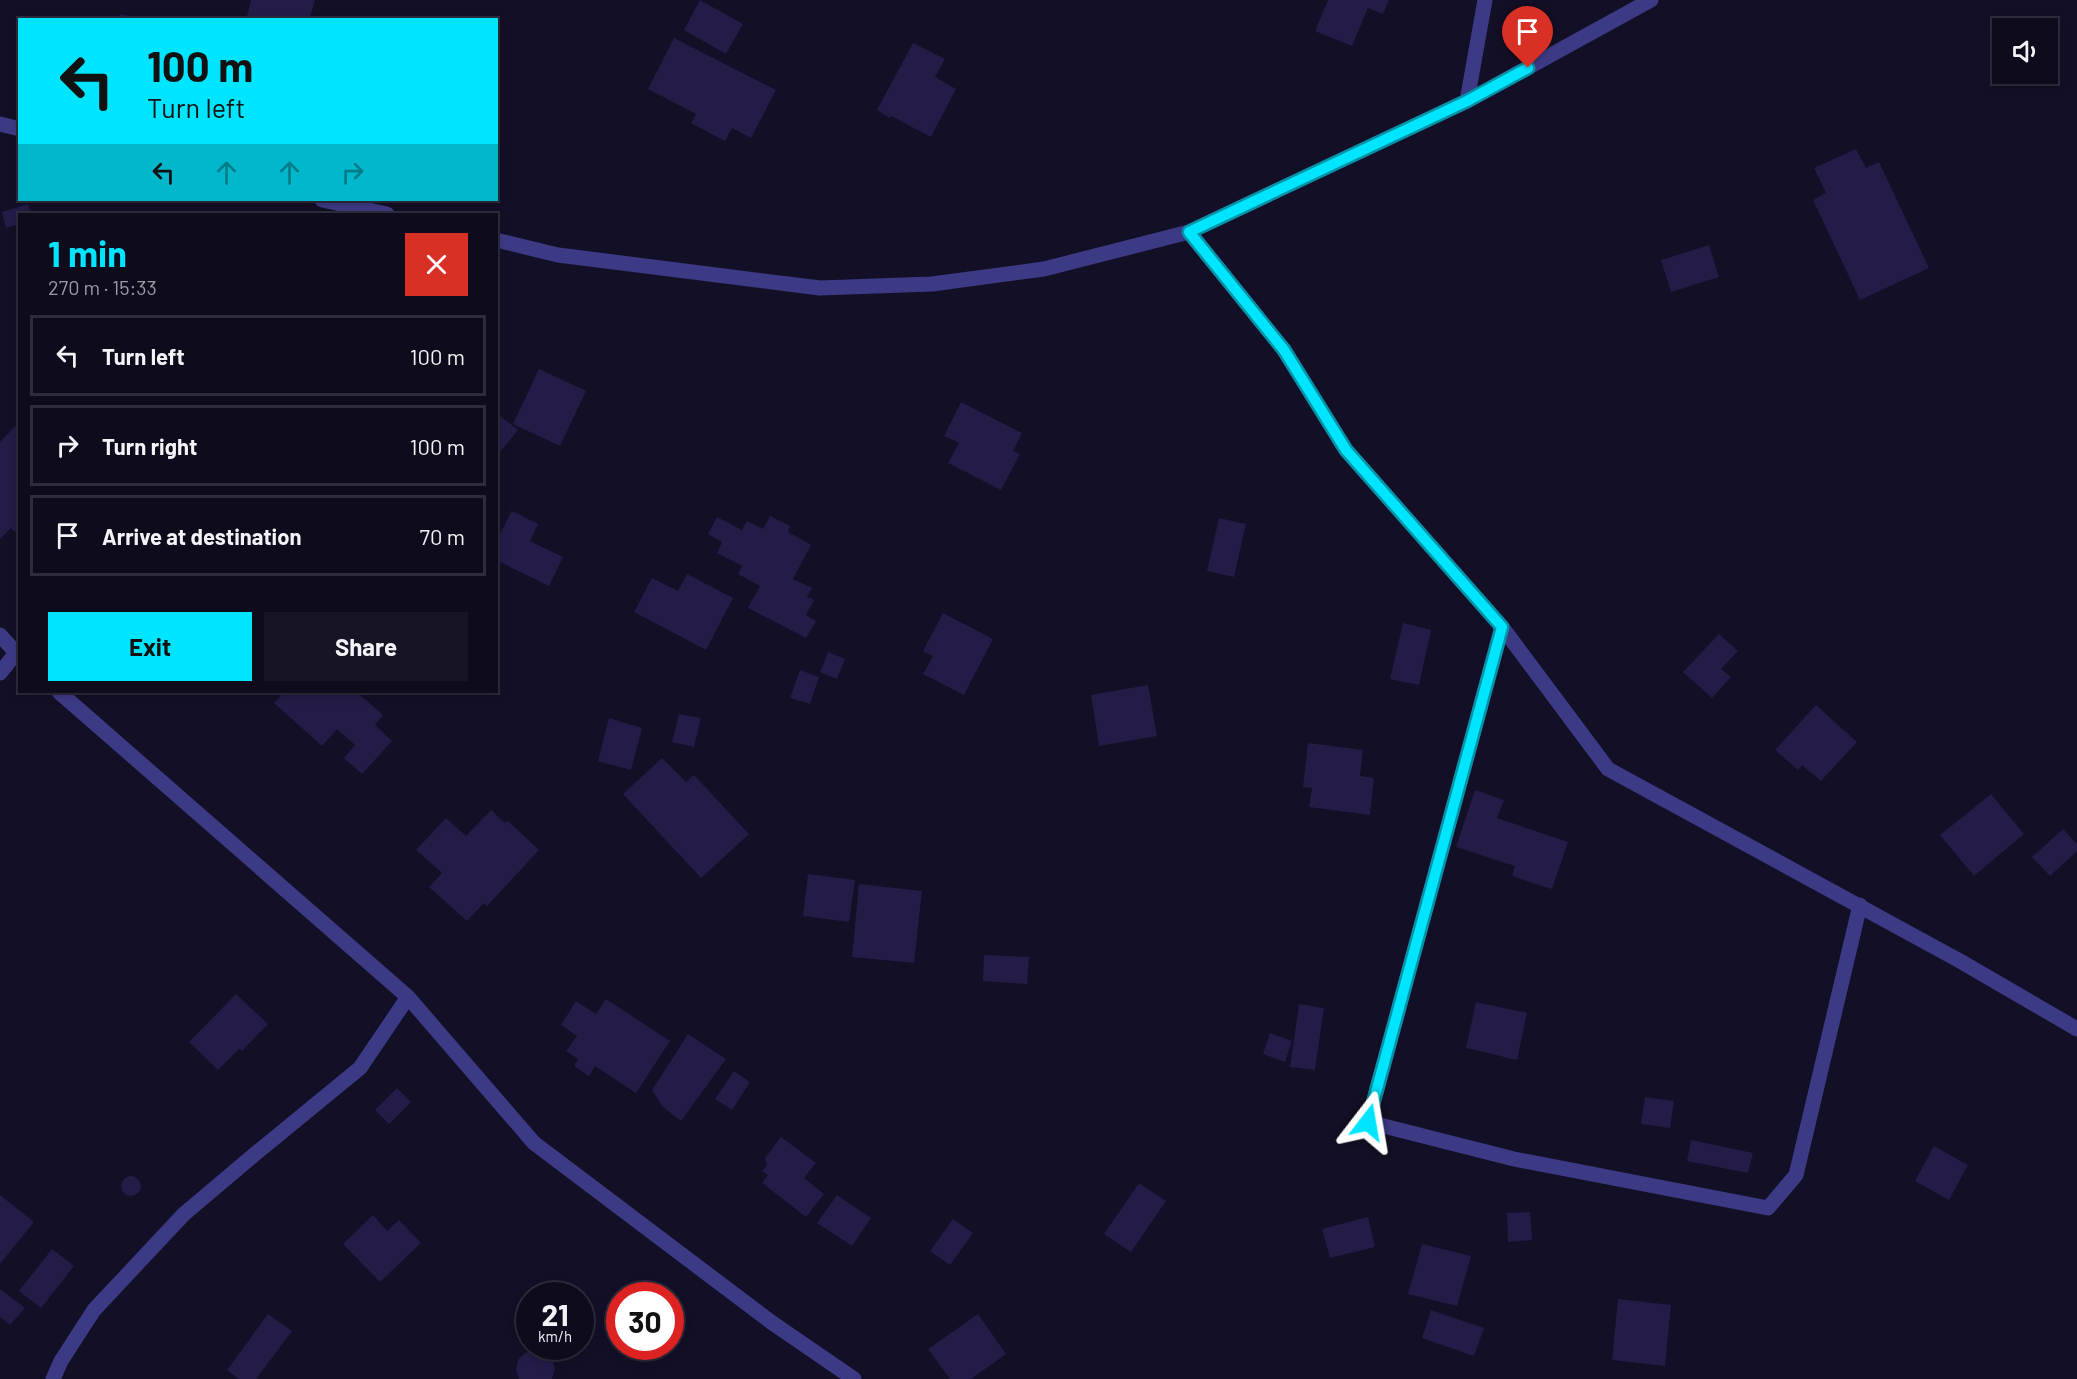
<!DOCTYPE html>
<meta charset="utf-8">
<style>
:root{--surface:#0e0b1c;--page:#171425;--text:#f1f3f6;--muted:#9b9ba3;--line:#2e2b3b;--accent:#00e5ff}
body{margin:0;font-family:Barlow,sans-serif;background:var(--page);color:var(--text);height:100vh;display:flex;flex-direction:column;font-size:22px;white-space:nowrap}
*{box-sizing:border-box;margin:0}
p{font-size:20px;color:var(--muted)}
.icon{flex:none;width:33px;height:33px;fill:none;stroke:currentColor;stroke-width:2;stroke-linecap:round;stroke-linejoin:round}
.map{position:relative;flex:1;overflow:hidden}
.drawer{position:absolute;left:18px;top:213px;width:480px;height:480px;display:flex;flex-direction:column;background:var(--surface);border-radius:0px;box-shadow:0 3px 9px #0003,0 0 0 2px var(--line)}
.drawer>*{flex:none}
.top-card{position:absolute;left:18px;top:18px;width:480px;height:183px;border-radius:0px;box-shadow:0 3px 9px #0003,0 0 0 2px var(--line);background:#00e5ff;color:#111;overflow:hidden}
.fabs{position:absolute;left:1992px;top:18px;display:grid;gap:12px}
.fabs a{display:grid;place-items:center;width:66px;height:66px;border-radius:0px;background:var(--surface);box-shadow:0 3px 9px #0003,0 0 0 2px var(--line);font-size:30px}
.speed{position:absolute;left:516px;top:1282px;display:flex;gap:12px;font-size:30px;font-weight:700;text-align:center}
.speed>*{display:grid;place-content:center;width:78px;height:78px;border-radius:50%;background:var(--surface);box-shadow:0 3px 9px #0003,0 0 0 2px var(--line);line-height:1}
.speed small{font-size:15px;font-weight:400}
.speed .limit{border:9px solid #d22;background:#fff;color:#111}
.pin{position:absolute;display:grid;place-items:center;width:51px;height:51px;color:#fff;margin:-62px -26px;border-radius:50% 50% 50% 0;rotate:-45deg;box-shadow:0 0 6px #0007}
.pin .icon{rotate:45deg}
.me{position:absolute;width:66px;margin:-33px;rotate:14deg;stroke-linejoin:round;filter:drop-shadow(0 0 4px #0008)}
.turn{display:flex;align-items:center;gap:21px;height:126px;padding:0 30px;font-size:27px}
.turn .icon{width:78px;height:78px;stroke-width:2.5}
.turn b{display:block;font-size:42px;line-height:51px}
.lanes{display:flex;align-items:center;height:57px;padding:0 30px;background:#0003;justify-content:center;gap:30px;direction:ltr}
.lanes .off{opacity:.35}
.round{display:grid;place-items:center;flex:none;width:63px;height:63px;border-radius:0px;background:var(--page)}
.summary{display:flex;align-items:center;justify-content:space-between;height:102px;padding:0 30px}
h1{font-size:36px;font-weight:700;line-height:45px;color:var(--accent)}
.button{display:flex;gap:12px;margin-top:auto;padding:12px 30px}
.button a{flex:1;height:69px;border-radius:0px;background:var(--accent);color:#111;font-size:24px;font-weight:700;line-height:69px;text-align:center}
.button a+a{background:var(--page);color:var(--text)}
ul{padding:0;list-style:none}
li{display:flex;align-items:center;gap:18px;height:81px;margin:0 12px 9px;padding:0 18px;border:3px solid var(--line);border-radius:0px}
li div{flex:1}
li b{display:block;font-size:22px}
li em{font-style:normal}
.map>svg:first-child{display:block}
</style>
<div class="map">
<svg width="2077" height="1379" viewBox="0 0 2077 1379">
<rect width="100%" height="100%" fill="#130f26"/>
<path fill="#241b47" d="M 251,0 L 315,0 L 309,20 L 246,20 Z
M 700,0 L 743,24 L 726,54 L 684,30 Z
M 1328,0 L 1389,0 L 1383,14 L 1368,8 L 1352,46 L 1315,31 Z
M 120,14 L 139,18 L 139,20 L 119,20 Z
M 674,38 L 776,90 L 751,138 L 732,128 L 725,141 L 691,123 L 696,114 L 648,89 Z
M 913,43 L 945,59 L 935,77 L 956,89 L 931,137 L 891,116 L 890,118 L 877,110 Z
M 1856,149 L 1866,168 L 1879,162 L 1929,268 L 1860,300 L 1813,200 L 1826,193 L 1814,168 Z
M 28,204 L 31,214 L 20,214 L 20,224 L 6,228 L 2,212 Z
M 1709,245 L 1719,277 L 1671,292 L 1661,260 Z
M 539,369 L 586,391 L 560,446 L 513,424 Z
M 961,402 L 1022,433 L 1013,451 L 1020,454 L 1001,490 L 948,463 L 959,443 L 944,436 Z
M 499,415 L 518,430 L 499,453 L 496,451 L 496,418 Z
M 20,421 L 20,536 L 11,528 L 0,539 L 0,442 Z
M 512,511 L 538,524 L 530,541 L 563,557 L 549,586 L 496,560 L 496,541 Z
M 770,516 L 790,526 L 788,532 L 811,545 L 793,579 L 812,588 L 807,597 L 814,600 L 806,615 L 816,621 L 806,638 L 748,608 L 760,586 L 738,574 L 742,566 L 717,553 L 722,542 L 708,534 L 717,517 L 742,530 L 747,521 L 763,529 Z
M 1219,518 L 1246,524 L 1234,577 L 1207,571 Z
M 687,574 L 733,598 L 706,650 L 634,612 L 652,578 L 678,591 Z
M 943,613 L 993,639 L 964,695 L 923,674 L 933,656 L 923,651 Z
M 1403,623 L 1431,630 L 1419,685 L 1390,679 Z
M 1719,634 L 1738,651 L 1721,669 L 1731,677 L 1712,698 L 1683,672 Z
M 828,652 L 845,659 L 837,679 L 820,672 Z
M 800,670 L 819,677 L 810,704 L 790,698 Z
M 1148,685 L 1157,736 L 1099,746 L 1091,695 Z
M 284,692 L 357,692 L 383,715 L 375,725 L 392,741 L 362,774 L 344,758 L 355,745 L 337,729 L 322,746 L 274,703 Z
M 1816,705 L 1857,742 L 1821,781 L 1802,765 L 1798,770 L 1775,750 Z
M 679,714 L 701,718 L 694,747 L 672,742 Z
M 609,718 L 642,728 L 631,770 L 598,761 Z
M 1308,743 L 1363,750 L 1360,776 L 1374,778 L 1370,815 L 1309,807 L 1312,788 L 1303,787 Z
M 662,758 L 686,782 L 694,775 L 749,834 L 701,878 L 623,794 Z
M 1475,790 L 1504,800 L 1497,818 L 1568,842 L 1552,889 L 1512,876 L 1515,866 L 1456,847 Z
M 1991,794 L 2024,834 L 1974,876 L 1940,835 Z
M 491,810 L 505,823 L 508,821 L 539,850 L 487,906 L 484,903 L 467,921 L 429,887 L 442,873 L 416,850 L 446,818 L 466,836 Z
M 2063,829 L 2077,844 L 2077,851 L 2050,876 L 2032,857 Z
M 808,874 L 855,880 L 849,922 L 803,916 Z
M 859,884 L 922,891 L 914,963 L 852,957 Z
M 984,955 L 1029,957 L 1027,984 L 983,981 Z
M 236,994 L 268,1024 L 242,1051 L 239,1049 L 218,1070 L 189,1042 Z
M 606,999 L 670,1041 L 636,1093 L 595,1066 L 589,1076 L 574,1066 L 578,1059 L 566,1051 L 577,1036 L 561,1025 L 576,1001 L 596,1014 Z
M 1476,1002 L 1527,1013 L 1517,1060 L 1466,1048 Z
M 1299,1004 L 1324,1008 L 1315,1070 L 1290,1067 Z
M 1270,1033 L 1292,1041 L 1285,1062 L 1263,1054 Z
M 688,1034 L 726,1059 L 681,1121 L 662,1106 L 652,1090 Z
M 734,1071 L 750,1082 L 732,1110 L 715,1099 Z
M 397,1088 L 411,1102 L 389,1124 L 375,1110 Z
M 1645,1097 L 1674,1101 L 1670,1128 L 1641,1124 Z
M 781,1137 L 816,1163 L 804,1178 L 824,1194 L 806,1217 L 762,1183 L 768,1175 L 762,1171 L 767,1165 L 765,1158 Z
M 1691,1140 L 1753,1153 L 1748,1173 L 1687,1161 Z
M 1934,1146 L 1968,1165 L 1949,1200 L 1915,1181 Z
M121 1186a10 10 0 1 1 20 0a10 10 0 1 1-20 0Z
M 1139,1183 L 1166,1201 L 1131,1252 L 1104,1234 Z
M 0,1195 L 34,1222 L 0,1264 Z
M 837,1195 L 871,1218 L 852,1246 L 817,1223 Z
M 1530,1212 L 1532,1240 L 1508,1242 L 1507,1213 Z
M 373,1215 L 387,1231 L 399,1220 L 421,1243 L 380,1282 L 343,1244 Z
M 1368,1217 L 1375,1247 L 1330,1258 L 1322,1229 Z
M 953,1219 L 973,1233 L 950,1265 L 930,1251 Z
M 1422,1244 L 1471,1256 L 1457,1306 L 1408,1294 Z
M 52,1249 L 74,1266 L 41,1308 L 19,1291 Z
M 0,1289 L 25,1308 L 10,1325 L 0,1317 Z
M 1618,1299 L 1671,1305 L 1665,1366 L 1612,1360 Z
M 1431,1310 L 1484,1328 L 1474,1356 L 1422,1338 Z
M 268,1314 L 292,1331 L 256,1379 L 239,1379 L 227,1370 Z
M 978,1314 L 1006,1354 L 971,1379 L 950,1379 L 928,1349 Z
M 535,1350 L 544,1352 L 552,1359 L 555,1368 L 552,1379 L 519,1379 L 516,1370 L 518,1360 L 525,1353 Z"/>
<g fill="none" stroke-linecap="round" stroke-linejoin="round">
<path stroke="#3d3a85" stroke-width="15" d="M 1467,101 L 1485,0
M 0,124 L 20,129
M 322,200 L 387,214
M 1189,232 L 1284,350 L 1346,450 L 1502,627 L 1608,769 L 1960,961 L 2077,1029
M 496,240 L 558,255 L 820,288 L 932,284 L 1044,269 L 1189,232 L 1467,101 L 1651,0
M 1502,627 L 1368,1122 L 1514,1159 L 1768,1208 L 1796,1175 L 1860,905
M 0,635 L 20,657
M 0,673 L 16,653
M 59,692 L 408,997 L 534,1143 L 771,1322 L 854,1379
M 53,1379 L 61,1361 L 94,1310 L 184,1214 L 255,1154 L 360,1068 L 408,997"/>
</g>
<g fill="none" stroke-linecap="round" stroke-linejoin="round">
<g stroke="#0095a6" stroke-width="15">
<path id="route" d="M 1368,1122 L 1502,627 L 1346,450 L 1284,350 L 1189,232 L 1467,101 L 1528,68"/>
</g>
<use href="#route" stroke="#00e5ff" stroke-width="10"/>
</g>
</svg>
<div class="fabs">
<a><svg class="icon" aria-label="sound" viewBox="0 0 24 24"><path d="M4 9h4l5-4v14l-5-4H4zM17 9q2 3 0 6"/></svg></a>
</div>
<div class="speed"><div>21<small>km/h</small></div><div class="limit">30</div></div>
<div class="pin" style="left:1528px;top:68px;background:#d93025"><svg class="icon" aria-label="arrive" viewBox="0 0 24 24"><path d="M6 21V4h12l-3 4 3 4H6"/></svg></div>
<svg class="me" style="left:1368px;top:1122px" viewBox="-20 -20 40 40"><path d="M0-17L14 15 0 8-14 15z" fill="#00e5ff" stroke="#fff" stroke-width="4"/></svg>
<div class="top-card">
<div class="turn"><svg class="icon" aria-label="left" viewBox="0 0 24 24"><path d="M17 20v-9H6M10 6l-5 5 5 5"/></svg><div><b>100 m</b>Turn left</div></div>
<div class="lanes"><svg class="icon" aria-label="left" viewBox="0 0 24 24"><path d="M17 20v-9H6M10 6l-5 5 5 5"/></svg><svg class="icon off" aria-label="ahead" viewBox="0 0 24 24"><path d="M12 20V5M6 11l6-6 6 6"/></svg><svg class="icon off" aria-label="ahead" viewBox="0 0 24 24"><path d="M12 20V5M6 11l6-6 6 6"/></svg><svg class="icon off" aria-label="right" viewBox="0 0 24 24"><path d="M7 20v-9h11M14 6l5 5-5 5"/></svg></div>
</div>
<section class="drawer">
<div class="summary"><div><h1>1 min</h1><p>270 m · 15:33</p></div><a class="round" style="background:#d93025;color:#fff"><svg class="icon" aria-label="close" viewBox="0 0 24 24"><path d="M6 6l12 12M18 6L6 18"/></svg></a></div>
<ul>
<li><svg class="icon" aria-label="left" viewBox="0 0 24 24"><path d="M17 20v-9H6M10 6l-5 5 5 5"/></svg><div><b>Turn left</b></div><em>100 m</em></li>
<li><svg class="icon" aria-label="right" viewBox="0 0 24 24"><path d="M7 20v-9h11M14 6l5 5-5 5"/></svg><div><b>Turn right</b></div><em>100 m</em></li>
<li><svg class="icon" aria-label="arrive" viewBox="0 0 24 24"><path d="M6 21V4h12l-3 4 3 4H6"/></svg><div><b>Arrive at destination</b></div><em>70 m</em></li>
</ul>
<div class="button"><a>Exit</a><a>Share</a></div>
</section>
</div>
